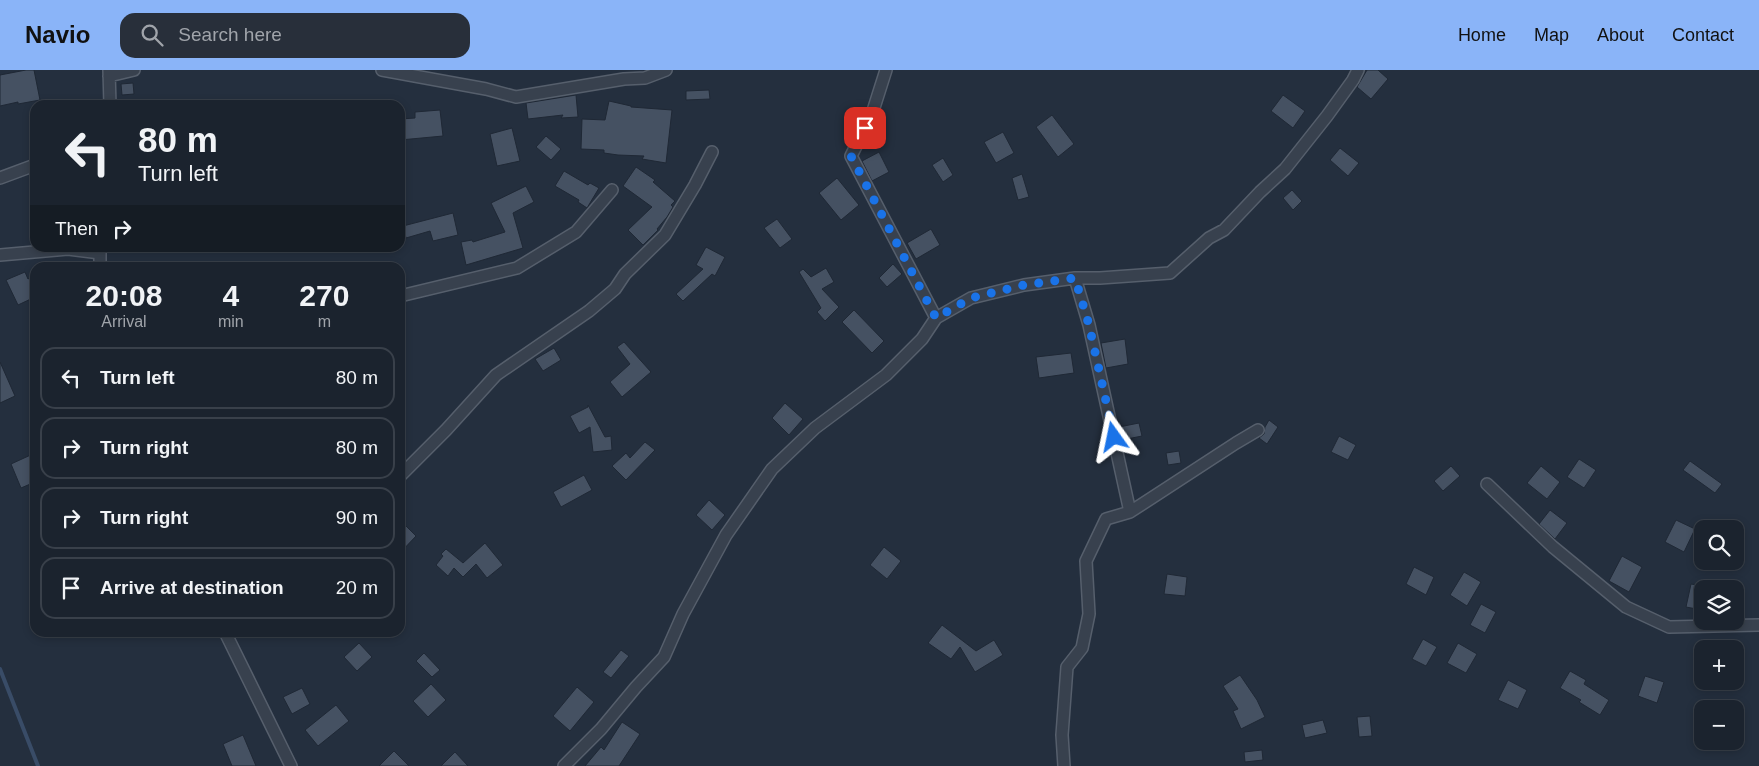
<!DOCTYPE html>
<meta charset="utf-8">
<style>
:root{--surface:#1b232e;--page:#282f3a;--text:#f1f3f6;--muted:#a0a4aa;--line:#39404a;--accent:#8ab4f8}
body{margin:0;font-family:Helvetica,sans-serif;background:var(--page);color:var(--text);height:100vh;display:flex;flex-direction:column;font-size:19px;white-space:nowrap}
*{box-sizing:border-box;margin:0}
p{font-size:16px;color:var(--muted)}
.icon{flex:none;width:28px;height:28px;fill:none;stroke:currentColor;stroke-width:2;stroke-linecap:round;stroke-linejoin:round}
.map{position:relative;flex:1;overflow:hidden}
.drawer{position:absolute;left:30px;top:192px;width:375px;height:375px;display:flex;flex-direction:column;background:var(--surface);border-radius:15px;box-shadow:0 2px 8px #0003,0 0 0 1px var(--line)}
.drawer>*{flex:none}
.banner{position:absolute;left:30px;top:30px;width:375px;height:152px;border-radius:15px;box-shadow:0 2px 8px #0003,0 0 0 1px var(--line);background:#1b232e;color:var(--text);overflow:hidden}
.fabs{position:absolute;left:1694px;top:450px;display:grid;gap:10px}
.fabs a{display:grid;place-items:center;width:50px;height:50px;border-radius:10px;background:var(--surface);box-shadow:0 2px 8px #0003,0 0 0 1px var(--line);font-size:25px}
.pin{position:absolute;display:grid;place-items:center;width:42px;height:42px;color:#fff;margin:-21px;border-radius:10px;box-shadow:0 2px 8px #0006}
.me{position:absolute;width:55px;margin:-28px;rotate:348deg;stroke-linejoin:round;filter:drop-shadow(0 0 4px #0008)}
.turn{display:flex;align-items:center;gap:18px;height:105px;padding:0 25px;font-size:22px}
.turn .icon{width:65px;height:65px;stroke-width:2.5}
.turn b{display:block;font-size:35px;line-height:42px}
.then{display:flex;align-items:center;height:48px;padding:0 25px;background:#0003;gap:10px;font-size:19px}
.eta{display:flex;justify-content:space-evenly;align-items:center;height:85px;text-align:center}
.eta b{font-size:30px;font-weight:600;line-height:35px}
ul{padding:0;list-style:none}
li{display:flex;align-items:center;gap:15px;height:62px;margin:0 10px 8px;padding:0 15px;border:2px solid var(--line);border-radius:15px}
li div{flex:1}
li b{display:block;font-size:19px}
li em{font-style:normal}
header{display:flex;align-items:center;gap:30px;box-sizing:border-box;height:70px;padding:0 25px;background:var(--accent);color:#111}
header strong{font-size:24px}
nav{display:flex;gap:28px;margin-inline-start:auto;font-size:18px}
.search{width:350px;height:45px;background:var(--page);display:flex;align-items:center;gap:12px;box-sizing:border-box;padding:0 18px;border-radius:15px;color:var(--muted);font-size:19px}
.map>svg:first-child{display:block}
</style>
<header>
<strong>Navio</strong>
<div class="search"><svg class="icon" aria-label="search" viewBox="0 0 24 24"><circle cx="10" cy="10" r="6"/><path d="M15 15l6 6"/></svg>Search here</div>
<nav><a>Home</a><a>Map</a><a>About</a><a>Contact</a></nav>
</header>
<div class="map">
<svg width="1759" height="696" viewBox="0 0 1759 696">
<rect width="100%" height="100%" fill="#242f3e"/>
<g fill="none" stroke-linecap="round" stroke-linejoin="round">
<path stroke="#394c67" stroke-width="4" d="M 0,599 L 38,696"/>
</g>
<path fill="#455162" stroke="#1f2835" d="M 26,0 L 34,0 L 40,30 L 18,34 L 18,32 L 0,36 L 0,5 Z
M 1367,0 L 1378,0 L 1388,9 L 1371,29 L 1357,17 Z
M 133,13 L 134,24 L 122,25 L 121,14 Z
M 709,20 L 710,29 L 686,30 L 686,21 Z
M 576,25 L 578,47 L 561,48 L 563,45 L 528,49 L 526,33 Z
M 1283,25 L 1305,41 L 1293,58 L 1271,41 Z
M 609,31 L 631,36 L 631,37 L 672,40 L 666,93 L 642,89 L 644,86 L 618,85 L 604,83 L 604,80 L 581,79 L 582,49 L 605,50 Z
M 440,40 L 443,66 L 400,70 L 400,49 L 415,48 L 415,42 Z
M 1052,45 L 1074,74 L 1058,87 L 1036,57 Z
M 512,58 L 520,91 L 497,96 L 490,64 Z
M 1003,62 L 1014,83 L 996,93 L 984,72 Z
M 546,66 L 561,79 L 551,90 L 536,77 Z
M 1340,78 L 1359,93 L 1348,106 L 1330,90 Z
M 879,82 L 889,102 L 872,111 L 862,91 Z
M 943,88 L 953,105 L 943,112 L 932,95 Z
M 636,97 L 655,110 L 653,112 L 675,131 L 671,135 L 673,137 L 667,147 L 657,159 L 658,160 L 643,175 L 628,160 L 652,137 L 623,116 Z
M 564,101 L 588,115 L 590,113 L 599,118 L 587,138 L 578,132 L 579,130 L 555,116 Z
M 1022,104 L 1029,127 L 1018,130 L 1012,108 Z
M 837,108 L 859,135 L 841,150 L 819,123 Z
M 526,116 L 534,132 L 513,143 L 523,178 L 466,195 L 461,172 L 472,170 L 473,172 L 505,162 L 491,133 Z
M 1292,120 L 1302,131 L 1293,140 L 1283,128 Z
M 453,143 L 458,165 L 433,171 L 430,161 L 406,168 L 403,156 Z
M 777,149 L 792,169 L 780,178 L 764,158 Z
M 931,159 L 940,175 L 916,189 L 907,173 Z
M 706,177 L 725,187 L 715,206 L 712,204 L 683,231 L 676,224 L 703,199 L 696,195 Z
M 893,194 L 902,204 L 887,217 L 879,208 Z
M 826,198 L 834,212 L 822,219 L 839,237 L 825,251 L 817,242 L 821,238 L 799,202 L 803,199 L 811,207 Z
M 25,202 L 28,209 L 35,205 L 35,227 L 18,235 L 6,210 Z
M 854,240 L 884,271 L 872,283 L 842,252 Z
M 1125,269 L 1128,294 L 1106,298 L 1101,273 Z
M 624,272 L 651,302 L 622,327 L 610,312 L 630,294 L 617,277 Z
M 554,278 L 561,290 L 543,301 L 535,289 Z
M 1071,283 L 1074,303 L 1039,308 L 1036,287 Z
M 0,292 L 15,326 L 0,333 Z
M 785,333 L 803,349 L 789,365 L 772,348 Z
M 588,335 L 605,367 L 611,366 L 612,380 L 593,382 L 590,357 L 579,363 L 570,346 L 588,337 Z
M 1269,350 L 1278,357 L 1267,374 L 1259,368 L 1264,364 L 1265,357 Z
M 1139,353 L 1142,366 L 1122,370 L 1119,357 Z
M 1339,366 L 1356,375 L 1348,390 L 1331,382 Z
M 645,372 L 655,380 L 626,410 L 612,396 L 626,383 L 630,388 Z
M 1179,381 L 1181,393 L 1168,395 L 1166,383 Z
M 35,383 L 35,412 L 21,418 L 11,394 Z
M 1579,389 L 1596,400 L 1584,418 L 1567,407 Z
M 1690,391 L 1722,414 L 1715,423 L 1683,400 Z
M 1451,396 L 1460,406 L 1443,421 L 1434,411 Z
M 1541,396 L 1560,412 L 1547,429 L 1527,413 Z
M 584,405 L 592,420 L 561,437 L 553,422 Z
M 709,430 L 725,445 L 712,460 L 696,445 Z
M 1550,440 L 1567,453 L 1555,469 L 1539,454 Z
M 400,450 L 416,466 L 400,483 Z
M 1676,450 L 1695,459 L 1684,482 L 1665,472 Z
M 485,473 L 503,495 L 487,508 L 476,494 L 463,507 L 454,498 L 448,506 L 436,495 L 443,486 L 441,484 L 446,479 L 463,493 Z
M 884,477 L 901,491 L 887,509 L 870,495 Z
M 1622,486 L 1642,497 L 1629,522 L 1609,511 Z
M 1414,497 L 1434,507 L 1426,525 L 1406,514 Z
M 1464,502 L 1481,512 L 1467,536 L 1450,525 Z
M 1167,504 L 1187,507 L 1185,526 L 1164,524 Z
M 1691,514 L 1702,516 L 1702,540 L 1686,537 Z
M 1481,534 L 1496,542 L 1485,563 L 1470,555 Z
M 942,555 L 976,581 L 994,570 L 1003,585 L 975,602 L 960,577 L 951,589 L 928,573 Z
M 1423,569 L 1437,577 L 1426,596 L 1412,589 Z
M 359,573 L 372,587 L 357,601 L 344,587 Z
M 1458,573 L 1477,584 L 1466,603 L 1447,593 Z
M 621,580 L 629,586 L 611,608 L 603,602 Z
M 424,583 L 440,600 L 432,607 L 416,591 Z
M 1570,601 L 1586,610 L 1584,614 L 1609,630 L 1600,645 L 1579,632 L 1581,630 L 1560,618 Z
M 1240,605 L 1257,630 L 1265,647 L 1241,659 L 1233,641 L 1238,639 L 1223,616 Z
M 1645,606 L 1664,612 L 1657,633 L 1638,626 Z
M 1508,610 L 1527,620 L 1518,639 L 1498,630 Z
M 431,614 L 446,630 L 428,647 L 413,631 Z
M 577,617 L 594,632 L 570,661 L 553,646 Z
M 302,618 L 310,634 L 292,644 L 283,627 Z
M 336,635 L 349,651 L 318,676 L 305,660 Z
M 1370,646 L 1372,666 L 1359,667 L 1357,647 Z
M 1323,650 L 1327,663 L 1305,668 L 1302,655 Z
M 622,652 L 640,664 L 619,696 L 585,696 L 601,677 L 604,680 Z
M 243,665 L 256,696 L 232,696 L 223,674 Z
M 1262,680 L 1263,690 L 1245,692 L 1244,682 Z
M 394,681 L 409,696 L 379,696 Z
M 455,682 L 468,696 L 441,696 Z"/>
<g fill="none" stroke-linecap="round" stroke-linejoin="round">
<g stroke="#565f6c" stroke-width="14">
<path id="minor" d="M 109,0 L 110,35
M 382,0 L 486,19 L 516,27 L 624,9 L 645,8 L 666,0
M 886,0 L 872,44 L 851,86 L 936,248 L 971,228 L 1024,215 L 1075,208 L 1089,255 L 1130,442
M 109,6 L 134,0
M 0,108 L 35,95
M 0,185 L 68,179 L 100,183
M 100,198 L 100,178
M 1075,208 L 1100,208 L 1170,203 L 1209,168 L 1224,160 L 1260,122 L 1285,99 L 1327,46 L 1353,10 L 1358,0
M 400,226 L 517,198 L 576,162 L 612,120
M 400,406 L 446,360 L 496,305 L 589,241 L 615,219 L 625,204 L 665,165 L 695,115 L 712,82
M 1487,414 L 1553,477 L 1626,537 L 1669,557 L 1759,555
M 225,562 L 291,696
M 564,696 L 601,659 L 636,617 L 664,587 L 683,544 L 726,465 L 772,399 L 815,358 L 886,305 L 922,269 L 936,248
M 1064,696 L 1062,665 L 1067,597 L 1082,578 L 1089,544 L 1086,491 L 1106,449 L 1130,442 L 1236,373 L 1258,360"/>
</g>
<use href="#minor" stroke="#38414e" stroke-width="11"/>
</g>
<g fill="none" stroke-linecap="round" stroke-linejoin="round">
<path stroke="#1a73e8" stroke-width="9" stroke-dasharray="0 16.2" d="M 865,58 L 851,86 L 936,248 L 971,228 L 1024,215 L 1075,208 L 1089,255 L 1114,367"/>
</g>
</svg>
<div class="fabs">
<a><svg class="icon" aria-label="search" viewBox="0 0 24 24"><circle cx="10" cy="10" r="6"/><path d="M15 15l6 6"/></svg></a>
<a><svg class="icon" aria-label="layers" viewBox="0 0 24 24"><path d="M12 4l9 5-9 5-9-5zM3 14l9 5 9-5"/></svg></a>
<a>+</a>
<a>−</a>
</div>
<div class="pin" style="left:865px;top:58px;background:#d93025"><svg class="icon" aria-label="arrive" viewBox="0 0 24 24"><path d="M6 21V4h12l-3 4 3 4H6"/></svg></div>
<svg class="me" style="left:1114px;top:367px" viewBox="-20 -20 40 40"><path d="M0-17L14 15 0 8-14 15z" fill="#1a73e8" stroke="#fff" stroke-width="4"/></svg>
<div class="banner">
<div class="turn"><svg class="icon" aria-label="left" viewBox="0 0 24 24"><path d="M17 20v-9H6M10 6l-5 5 5 5"/></svg><div><b>80 m</b>Turn left</div></div>
<div class="then">Then<svg class="icon" aria-label="right" viewBox="0 0 24 24"><path d="M7 20v-9h11M14 6l5 5-5 5"/></svg></div>
</div>
<section class="drawer">
<div class="eta">
<div><b>20:08</b><p>Arrival</p></div>
<div><b>4</b><p>min</p></div>
<div><b>270</b><p>m</p></div>
</div>
<ul>
<li><svg class="icon" aria-label="left" viewBox="0 0 24 24"><path d="M17 20v-9H6M10 6l-5 5 5 5"/></svg><div><b>Turn left</b></div><em>80 m</em></li>
<li><svg class="icon" aria-label="right" viewBox="0 0 24 24"><path d="M7 20v-9h11M14 6l5 5-5 5"/></svg><div><b>Turn right</b></div><em>80 m</em></li>
<li><svg class="icon" aria-label="right" viewBox="0 0 24 24"><path d="M7 20v-9h11M14 6l5 5-5 5"/></svg><div><b>Turn right</b></div><em>90 m</em></li>
<li><svg class="icon" aria-label="arrive" viewBox="0 0 24 24"><path d="M6 21V4h12l-3 4 3 4H6"/></svg><div><b>Arrive at destination</b></div><em>20 m</em></li>
</ul>
</section>
</div>
